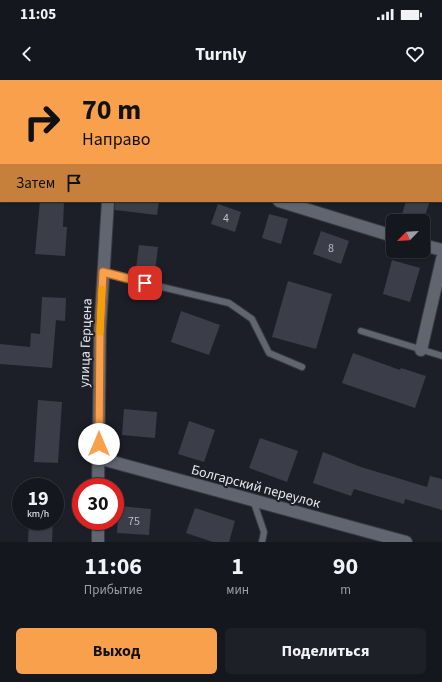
<!DOCTYPE html>
<html lang="ru">
<meta charset="utf-8">
<style>
:root{--surface:#15171e;--page:#1e2027;--text:#f1f3f6;--muted:#9d9fa4;--line:#34363c;--accent:#f9a04c}
body{margin:0;font-family:"Source Sans 3",sans-serif;background:var(--page);color:var(--text);height:100vh;display:flex;flex-direction:column;font-size:15px;white-space:nowrap}
*{box-sizing:border-box;margin:0}
p{font-size:13px;color:var(--muted)}
.icon{flex:none;width:22px;height:22px;fill:none;stroke:currentColor;stroke-width:2;stroke-linecap:round;stroke-linejoin:round}
.map{position:relative;height:462px;overflow:hidden}
.panel{display:flex;flex-direction:column;background:var(--surface);flex:1}
.panel>*{flex:none}
.top-card{position:absolute;left:0px;top:0px;width:442px;height:122px;box-shadow:0 1px 3px #0004,0 0 0 1px var(--line);background:#f9a04c;color:#111;overflow:hidden}
.needle{width:26px;rotate:245deg}
.controls{position:absolute;left:386px;top:134px;display:grid;gap:8px}
.controls a{display:grid;place-items:center;width:44px;height:44px;border-radius:6px;background:var(--surface);box-shadow:0 1px 3px #0004,0 0 0 1px var(--line);font-size:20px}
.speed{position:absolute;left:12px;top:398px;display:flex;gap:8px;font-size:20px;font-weight:700;text-align:center}
.speed>*{display:grid;place-content:center;width:52px;height:52px;border-radius:50%;background:var(--surface);box-shadow:0 1px 3px #0004,0 0 0 1px var(--line);line-height:1}
.speed small{font-size:10px;font-weight:400}
.speed .limit{border:6px solid #d22;background:#fff;color:#111}
.pin{position:absolute;display:grid;place-items:center;width:34px;height:34px;color:#fff;margin:-17px;border-radius:8px;box-shadow:0 2px 6px #0006}
.me{position:absolute;width:44px;margin:-22px;rotate:0deg;stroke-linejoin:round;filter:drop-shadow(0 0 3px #0008)}
.turn{display:flex;align-items:center;gap:14px;height:84px;padding:0 16px;font-size:18px}
.turn .icon{width:52px;height:52px;stroke-width:2.5}
.turn b{display:block;font-size:28px;line-height:34px}
.then{display:flex;align-items:center;height:38px;padding:0 16px;background:#0003;gap:8px;font-size:15px}
.eta{display:flex;justify-content:space-evenly;align-items:center;height:68px;text-align:center}
.eta b{font-size:24px;font-weight:700;line-height:28px}
.button{display:flex;gap:8px;margin-top:auto;padding:8px 16px}
.button a{flex:1;height:46px;border-radius:6px;background:var(--accent);color:#111;font-size:16px;font-weight:700;line-height:46px;text-align:center}
.button a+a{background:var(--page);color:var(--text)}
.status{display:flex;justify-content:space-between;align-items:center;height:28px;padding:0 20px;background:var(--surface);direction:ltr}
.status svg{height:11px;fill:currentColor}
header{display:flex;justify-content:space-between;align-items:center;height:52px;padding:0 16px;background:var(--surface);font-size:18px;font-weight:700}
.map>svg:first-child{display:block}
</style>
<div class="status"><b>11:05</b><svg viewBox="0 0 49 12"><path d="M0 12V9h3v3zM5 12V6h3v6zM10 12V3h3v9zM15 12V0h3v12zM26 1h20v11H26zM47 4h2v5h-2z"/></svg></div>
<header><svg class="icon" aria-label="back" viewBox="0 0 24 24"><path d="M15 5l-7 7 7 7"/></svg>Turnly<svg class="icon" aria-label="heart" viewBox="0 0 24 24"><path d="M12 20l-8-8c-3-5 5-10 8-4 3-6 11-1 8 4z"/></svg></header>
<div class="map">
<svg width="442" height="462" viewBox="0 0 442 462">
<rect width="100%" height="100%" fill="#1c1f28"/>
<path fill="#3b3e48" d="M 40,121 L 64,121 L 63,147 L 67,147 L 65,176 L 35,174 Z
M 115,121 L 159,121 L 157,135 L 115,130 Z
M 406,121 L 430,121 L 423,141 L 409,141 L 401,138 Z
M 218,124 L 241,132 L 235,152 L 211,144 Z
M 269,134 L 288,139 L 281,164 L 262,158 Z
M 321,151 L 349,161 L 341,184 L 313,174 Z
M 139,165 L 158,167 L 155,191 L 136,189 Z
M 392,180 L 420,188 L 410,222 L 383,214 Z
M 288,201 L 332,214 L 316,269 L 272,257 Z
M 42,217 L 66,218 L 65,241 L 56,240 L 52,288 L 0,284 L 0,264 L 30,267 L 31,253 L 40,254 Z
M 181,231 L 220,245 L 209,275 L 171,262 Z
M 353,273 L 400,290 L 401,288 L 426,296 L 415,328 L 342,303 Z
M 38,320 L 62,322 L 58,383 L 34,382 Z
M 124,329 L 157,332 L 155,358 L 122,355 Z
M 189,341 L 215,350 L 204,382 L 178,374 Z
M 260,358 L 298,371 L 287,402 L 249,388 Z
M 323,372 L 361,387 L 427,407 L 430,396 L 442,399 L 442,430 L 405,419 L 404,424 L 354,409 L 351,416 L 313,403 Z
M 119,426 L 151,429 L 149,455 L 117,453 Z
M 195,428 L 235,441 L 229,462 L 213,462 L 186,453 Z
M 29,441 L 53,441 L 52,462 L 28,462 Z"/>
<g fill="none" stroke-linecap="round" stroke-linejoin="round">
<g stroke="#383a42" stroke-width="8">
<path id="lane" d="M 103,193 L 229,223 L 252,239 L 269,273 L 302,287
M 361,251 L 442,276
M 253,420 L 264,452 L 262,462"/>
</g>
<g stroke="#383a42" stroke-width="14">
<path id="street" d="M 116,1 L 116,0
M 279,121 L 393,156
M 423,165 L 442,170
M 421,270 L 442,179
M 98,378 L 406,462
M 98,407 L 100,249 L 108,121
M 98,462 L 98,441"/>
</g>
<use href="#lane" stroke="#616570" stroke-width="6"/>
<use href="#street" stroke="#616570" stroke-width="12"/>
</g>
<g fill="none" stroke-linecap="round" stroke-linejoin="round">
<g stroke="#a26831" stroke-width="10">
<path id="route" d="M 99,364 L 100,249 L 103,192 L 145,203"/>
</g>
<use href="#route" stroke="#f9a04c" stroke-width="7"/>
<path stroke="#f59e0b" stroke-width="7" d="M 100,252 L 102,209"/>
</g>
<g text-anchor="middle" stroke-width="4" stroke-linejoin="round" paint-order="stroke">
<g font-size="12" fill="#bbbec4">
<text x="226" y="142">4</text>
<text x="331" y="172">8</text>
<text x="134" y="445">75</text>
</g>
<g font-size="14" fill="#e6e8ee" stroke="#1c1f28">
<text transform="translate(85 263) rotate(-88)" y="5">улица Герцена</text>
<text transform="translate(256 406) rotate(15)" y="5">Болгарский переулок</text>
</g>
</g>
</svg>
<div class="controls">
<a><svg class="needle" viewBox="-14 -14 28 28"><path d="M0-13l5 13h-10z" fill="#e53935"/><path d="M0 13l5-13h-10z" fill="#9d9fa4"/></svg></a>
</div>
<div class="speed"><div>19<small>km/h</small></div><div class="limit">30</div></div>
<div class="pin" style="left:145px;top:203px;background:#d93025"><svg class="icon" aria-label="arrive" viewBox="0 0 24 24"><path d="M6 21V4h12l-3 4 3 4H6"/></svg></div>
<svg class="me" style="left:99px;top:364px" viewBox="-20 -20 40 40"><circle r="19" fill="#fff"/><path d="M0-13L10 11 0 6-10 11z" fill="#f9a04c"/></svg>
<div class="top-card">
<div class="turn"><svg class="icon" aria-label="right" viewBox="0 0 24 24"><path d="M7 20v-9h11M14 6l5 5-5 5"/></svg><div><b>70 m</b>Направо</div></div>
<div class="then">Затем<svg class="icon" aria-label="arrive" viewBox="0 0 24 24"><path d="M6 21V4h12l-3 4 3 4H6"/></svg></div>
</div>
</div>
<section class="panel">
<div class="eta">
<div><b>11:06</b><p>Прибытие</p></div>
<div><b>1</b><p>мин</p></div>
<div><b>90</b><p>m</p></div>
</div>
<div class="button"><a>Выход</a><a>Поделиться</a></div>
</section>
